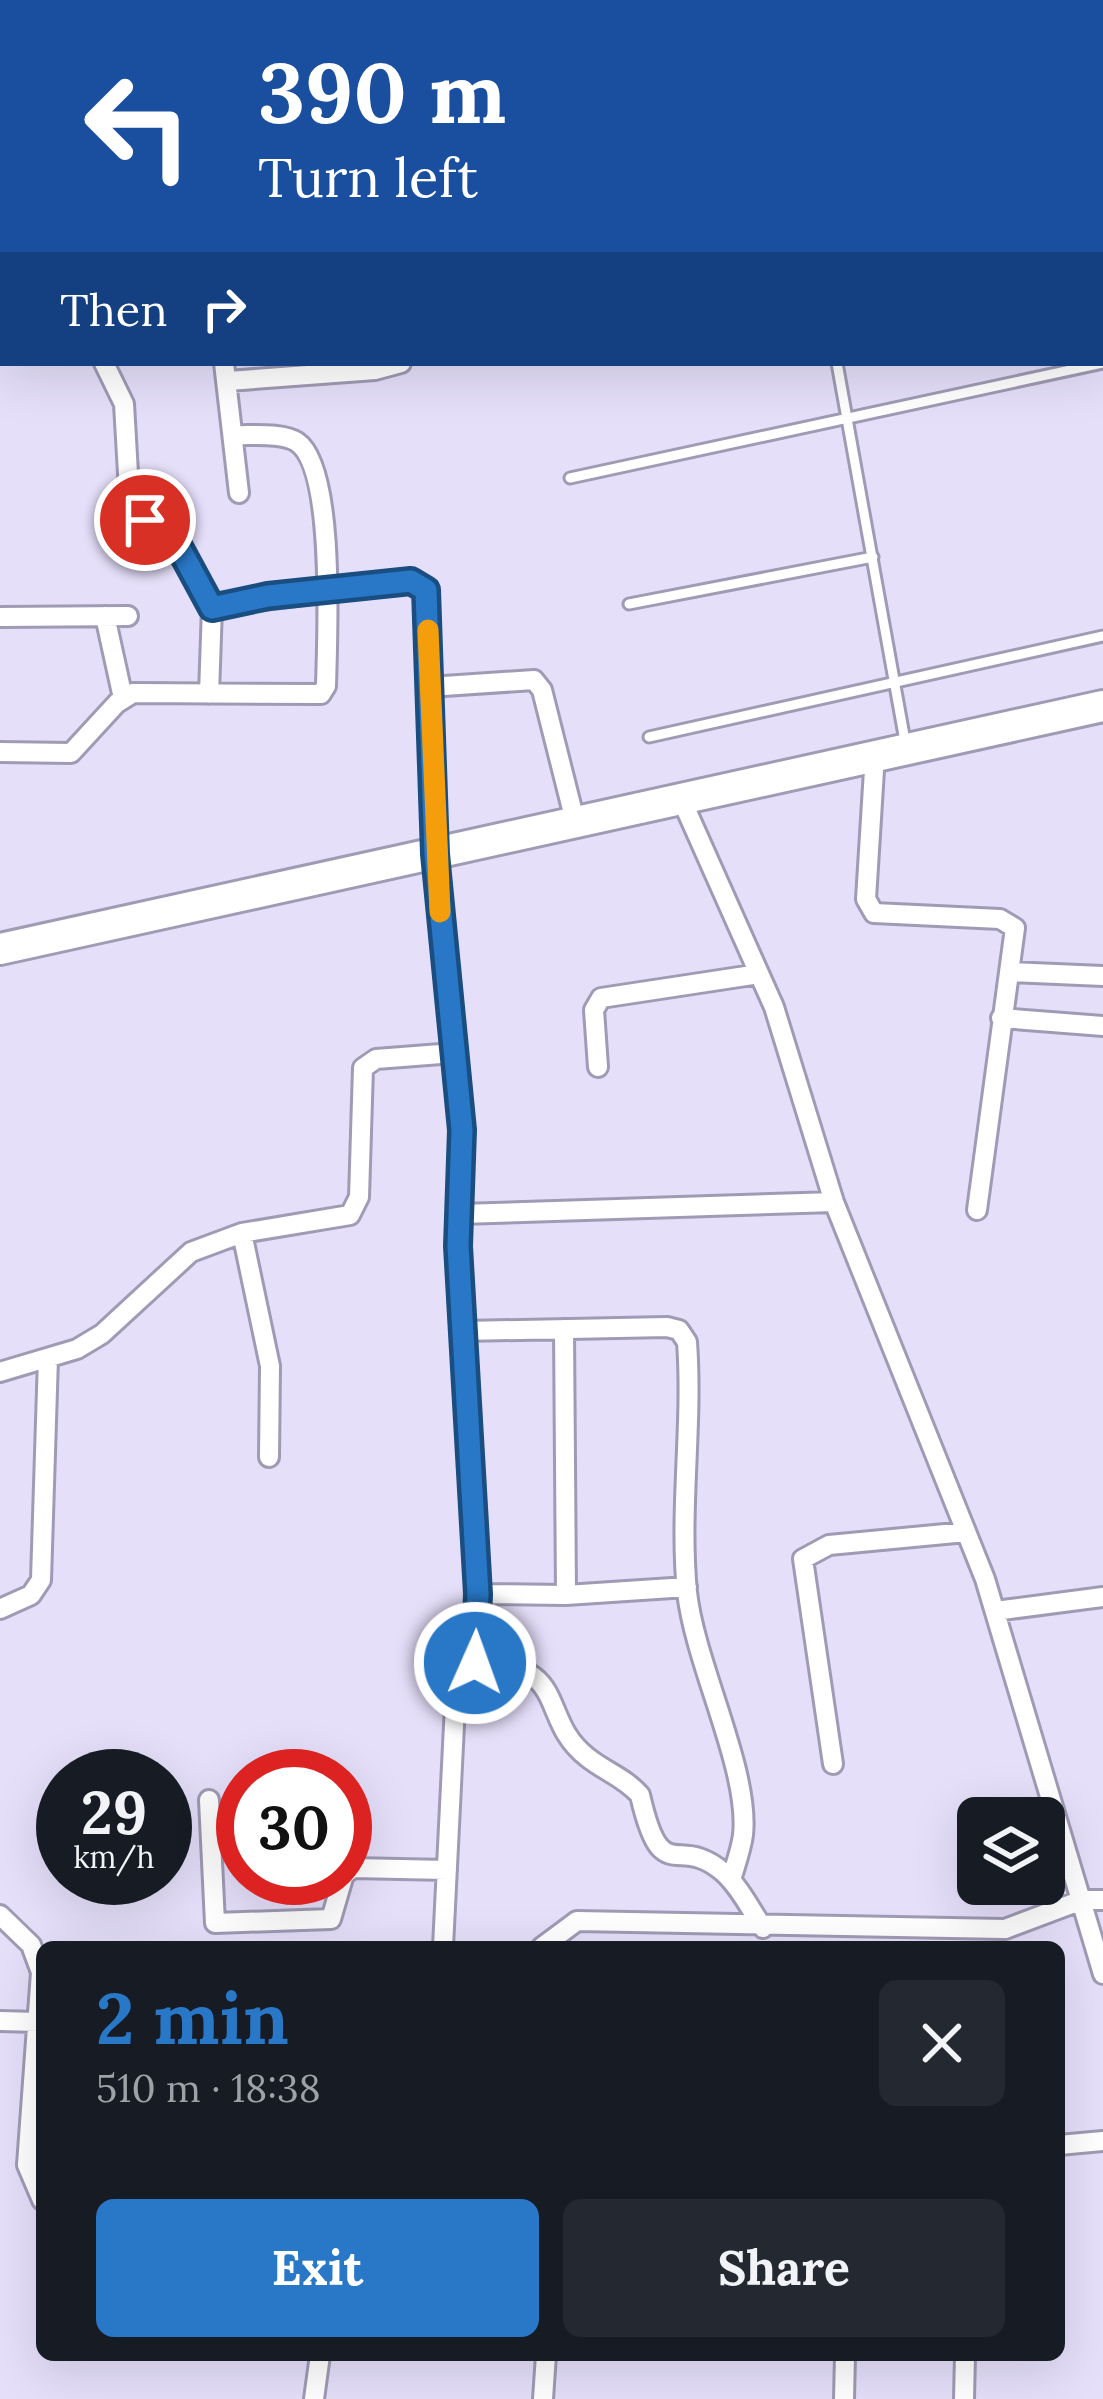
<!DOCTYPE html>
<meta charset="utf-8">
<style>
:root{--surface:#171b24;--page:#242831;--text:#f1f3f6;--muted:#9ea1a6;--accent:#2878c7}
body{margin:0;font-family:Lora,serif;background:var(--page);color:var(--text);height:100vh;display:flex;flex-direction:column;font-size:45px;white-space:nowrap}
*{box-sizing:border-box;margin:0}
p{font-size:39px;color:var(--muted)}
.icon{flex:none;width:66px;height:66px;fill:none;stroke:currentColor;stroke-width:2;stroke-linecap:round;stroke-linejoin:round}
.map{position:relative;flex:1;overflow:hidden}
.details{position:absolute;left:36px;top:1941px;width:1029px;height:420px;display:flex;flex-direction:column;background:var(--surface);border-radius:18px;box-shadow:0 12px 48px #0002}
.details>*{flex:none}
.guide{position:absolute;left:0px;top:0px;width:1104px;height:366px;box-shadow:0 12px 48px #0002;background:#1a4fa0;color:#fff;overflow:hidden}
.buttons{position:absolute;left:957px;top:1797px;display:grid;gap:24px}
.buttons a{display:grid;place-items:center;width:108px;height:108px;border-radius:18px;background:var(--surface);box-shadow:0 12px 48px #0002;font-size:60px}
.speed{position:absolute;left:36px;top:1749px;display:flex;gap:24px;font-size:60px;font-weight:700;text-align:center}
.speed>*{display:grid;place-content:center;width:156px;height:156px;border-radius:50%;background:var(--surface);box-shadow:0 12px 48px #0002;line-height:1}
.speed small{font-size:30px;font-weight:400}
.speed .limit{border:18px solid #d22;background:#fff;color:#111}
.pin{position:absolute;display:grid;place-items:center;width:102px;height:102px;color:#fff;margin:-51px;border:6px solid #fff;border-radius:50%;box-shadow:0 3px 12px #0007}
.me{position:absolute;width:132px;margin:-66px;rotate:2deg;stroke-linejoin:round;filter:drop-shadow(0 0 9px #0008)}
.turn{display:flex;align-items:center;gap:42px;height:252px;padding:0 60px;font-size:54px}
.turn .icon{width:156px;height:156px;stroke-width:2.5}
.turn b{display:block;font-size:84px;line-height:102px}
.then{display:flex;align-items:center;height:114px;padding:0 60px;background:#0003;gap:24px;font-size:45px}
.round{display:grid;place-items:center;flex:none;width:126px;height:126px;border-radius:18px;background:var(--page)}
.summary{display:flex;align-items:center;justify-content:space-between;height:204px;padding:0 60px}
h1{font-size:72px;font-weight:800;line-height:90px;color:var(--accent)}
.button{display:flex;gap:24px;margin-top:auto;padding:24px 60px}
.button a{flex:1;height:138px;border-radius:18px;background:var(--accent);color:#fff;font-size:48px;font-weight:800;line-height:138px;text-align:center}
.button a+a{background:var(--page);color:var(--text)}
.map>svg:first-child{display:block}
</style>
<div class="map">
<svg width="1103" height="2399" viewBox="0 0 1103 2399">
<rect width="100%" height="100%" fill="#e5dffa"/>
<g fill="none" stroke-linecap="round" stroke-linejoin="round">
<g stroke="#a09bb4" stroke-width="15">
<path id="lane" d="M 592,0 L 592,3
M 764,0 L 764,3
M 1101,149 L 1103,148
M 837,363 L 905,741
M 570,478 L 1103,363
M 629,604 L 873,557
M 649,737 L 1103,636"/>
</g>
<g stroke="#a09bb4" stroke-width="24">
<path id="street" d="M 92,3 L 92,0
M 0,29 L 3,29
M 0,345 L 3,345
M 104,363 L 124,404 L 130,508 L 134,516 L 173,536 L 212,607 L 209,694
M 224,363 L 239,493
M 228,381 L 375,370 L 401,363
M 212,607 L 411,581 L 426,589 L 435,853 L 462,1130 L 458,1246 L 478,1594 L 474,1675 L 455,1705 L 443,1947
M 105,616 L 123,698
M 0,617 L 128,616
M 429,687 L 534,680 L 542,690 L 575,821
M 0,752 L 71,753 L 117,703 L 133,693 L 321,694 L 326,686 C 327,640 336,468 297,442 C 282,432 250,436 233,435
M 875,754 L 866,899 L 874,913 L 1000,919 L 1015,928 L 977,1210
M 680,796 L 774,1007 L 834,1202 L 985,1579 L 1103,1974
M 1011,972 L 1103,976
M 1001,1018 L 1103,1026
M 598,1067 L 594,1010 L 601,998 L 759,974
M 460,1214 L 834,1202
M 242,1233 L 270,1366 L 269,1457
M 564,1329 L 566,1595
M 464,1331 L 667,1327 L 679,1330 L 687,1342 C 693,1425 679,1510 687,1592 C 695,1665 750,1770 743,1835 C 741,1850 735,1866 731,1880
M 0,1372 L 77,1349 L 102,1334 L 191,1252 L 242,1233 L 350,1215 L 359,1197 L 363,1068 L 376,1059 L 454,1053
M 478,1594 L 566,1595 L 687,1587
M 0,1609 L 31,1595 L 41,1580 L 48,1358
M 995,1611 L 1103,1597
M 475,1663 C 572,1663 537,1718 587,1757 C 604,1771 624,1777 640,1795 C 662,1891 677,1832 723,1872 C 739,1886 751,1910 763,1928
M 833,1764 L 803,1559 L 829,1545 L 966,1532
M 209,1800 L 215,1923 L 331,1919 L 343,1878
M 345,1874 L 353,1868 L 447,1870
M 0,1915 L 31,1945 L 41,1972 L 27,2165 L 42,2200
M 542,1947 L 577,1921 L 1005,1929 L 1082,1900 L 1103,1900
M 0,2021 L 38,2022
M 1059,2145 L 1103,2141
M 314,2399 L 320,2355
M 543,2399 L 546,2355
M 844,2399 L 845,2355
M 964,2399 L 965,2355"/>
</g>
<g stroke="#a09bb4" stroke-width="36">
<path id="primary" d="M 0,949 L 1103,706"/>
</g>
<use href="#lane" stroke="#fff" stroke-width="9"/>
<use href="#street" stroke="#fff" stroke-width="18"/>
<use href="#primary" stroke="#fff" stroke-width="30"/>
</g>
<g fill="none" stroke-linecap="round" stroke-linejoin="round">
<g stroke="#1a4e81" stroke-width="30">
<path id="route" d="M 145,520 L 173,536 L 212,608 L 268,596 L 411,581 L 426,590 L 435,854 L 462,1130 L 458,1246 L 478,1594 L 475,1663"/>
</g>
<use href="#route" stroke="#2878c7" stroke-width="21"/>
<path stroke="#f59e0b" stroke-width="21" d="M 428,630 L 440,912"/>
</g>
</svg>
<div class="buttons">
<a><svg class="icon" aria-label="layers" viewBox="0 0 24 24"><path d="M12 4l9 5-9 5-9-5zM3 14l9 5 9-5"/></svg></a>
</div>
<div class="speed"><div>29<small>km/h</small></div><div class="limit">30</div></div>
<div class="pin" style="left:145px;top:520px;background:#d93025"><svg class="icon" aria-label="arrive" viewBox="0 0 24 24"><path d="M6 21V4h12l-3 4 3 4H6"/></svg></div>
<svg class="me" style="left:475px;top:1663px" viewBox="-20 -20 40 40"><circle r="17" fill="#2878c7" stroke="#fff" stroke-width="3"/><path d="M0-11L8 9 0 5-8 9z" fill="#fff"/></svg>
<div class="guide">
<div class="turn"><svg class="icon" aria-label="left" viewBox="0 0 24 24"><path d="M17 20v-9H6M10 6l-5 5 5 5"/></svg><div><b>390 m</b>Turn left</div></div>
<div class="then">Then<svg class="icon" aria-label="right" viewBox="0 0 24 24"><path d="M7 20v-9h11M14 6l5 5-5 5"/></svg></div>
</div>
<section class="details">
<div class="summary"><div><h1>2 min</h1><p>510 m · 18:38</p></div><a class="round"><svg class="icon" aria-label="close" viewBox="0 0 24 24"><path d="M6 6l12 12M18 6L6 18"/></svg></a></div>
<div class="button"><a>Exit</a><a>Share</a></div>
</section>
</div>
